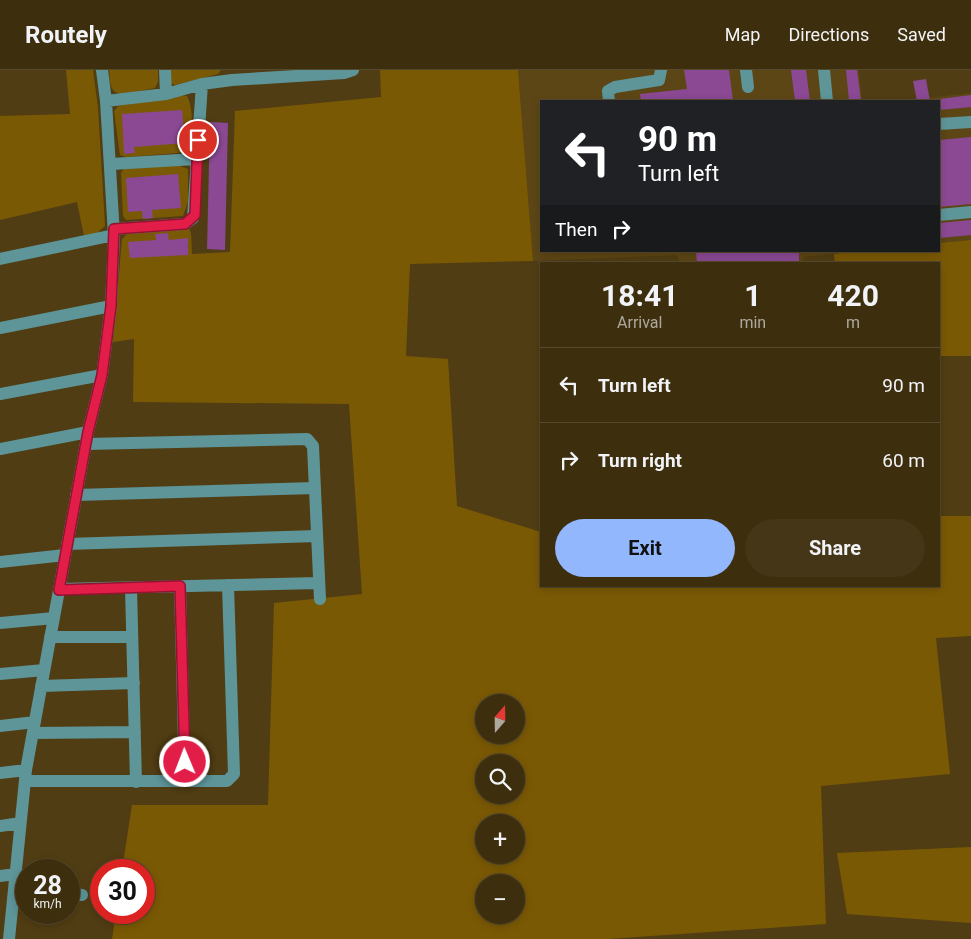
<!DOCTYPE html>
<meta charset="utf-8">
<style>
:root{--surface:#3d2e0e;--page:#443617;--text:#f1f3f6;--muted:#ada89e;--line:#564a2e;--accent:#93b7fd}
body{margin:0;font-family:Roboto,sans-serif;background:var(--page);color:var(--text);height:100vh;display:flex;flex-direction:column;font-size:19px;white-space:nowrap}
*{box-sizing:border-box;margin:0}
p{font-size:16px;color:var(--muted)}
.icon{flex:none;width:28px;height:28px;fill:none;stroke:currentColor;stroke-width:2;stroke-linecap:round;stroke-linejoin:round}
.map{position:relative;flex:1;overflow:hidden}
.details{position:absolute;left:540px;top:192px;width:400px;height:325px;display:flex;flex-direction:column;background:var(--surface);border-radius:0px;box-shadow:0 2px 8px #0003,0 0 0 1px var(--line)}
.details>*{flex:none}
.banner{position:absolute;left:540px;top:30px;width:400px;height:152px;border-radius:0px;box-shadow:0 2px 8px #0003,0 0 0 1px var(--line);background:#202124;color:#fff;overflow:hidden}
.needle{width:32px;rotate:20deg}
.buttons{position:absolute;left:475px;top:624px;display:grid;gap:10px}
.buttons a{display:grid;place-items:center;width:50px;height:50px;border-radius:50%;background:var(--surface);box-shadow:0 2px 8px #0003,0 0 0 1px var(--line);font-size:25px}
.speed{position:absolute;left:15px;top:789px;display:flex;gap:10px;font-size:25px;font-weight:700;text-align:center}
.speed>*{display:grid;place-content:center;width:65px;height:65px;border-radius:50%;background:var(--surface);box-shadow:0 2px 8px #0003,0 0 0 1px var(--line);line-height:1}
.speed small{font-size:12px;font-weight:400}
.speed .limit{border:8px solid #d22;background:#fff;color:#111}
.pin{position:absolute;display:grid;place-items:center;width:42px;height:42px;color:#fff;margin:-21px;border:2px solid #fff;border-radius:50%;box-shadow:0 1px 5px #0007}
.me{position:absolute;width:55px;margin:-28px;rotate:359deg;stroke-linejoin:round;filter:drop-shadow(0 0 4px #0008)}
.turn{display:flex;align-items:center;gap:18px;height:105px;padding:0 15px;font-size:22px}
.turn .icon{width:65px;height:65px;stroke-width:2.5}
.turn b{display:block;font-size:35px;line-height:42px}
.then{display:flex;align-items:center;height:48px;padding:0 15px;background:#0003;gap:10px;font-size:19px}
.eta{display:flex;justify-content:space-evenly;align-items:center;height:85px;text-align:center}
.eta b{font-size:30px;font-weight:700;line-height:35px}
.cta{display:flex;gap:10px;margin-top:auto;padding:10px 15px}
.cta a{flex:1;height:58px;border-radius:30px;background:var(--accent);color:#111;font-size:20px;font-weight:700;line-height:58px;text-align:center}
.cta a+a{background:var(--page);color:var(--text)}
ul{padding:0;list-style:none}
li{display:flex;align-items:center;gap:15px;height:75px;padding:0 15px;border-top:1px solid var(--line)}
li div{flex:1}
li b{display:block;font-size:19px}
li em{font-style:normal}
header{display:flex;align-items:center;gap:30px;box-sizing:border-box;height:70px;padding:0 25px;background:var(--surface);border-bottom:1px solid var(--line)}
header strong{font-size:24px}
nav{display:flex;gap:28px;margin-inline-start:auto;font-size:18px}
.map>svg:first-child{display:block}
</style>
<header>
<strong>Routely</strong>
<nav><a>Map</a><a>Directions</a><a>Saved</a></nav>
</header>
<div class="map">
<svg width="971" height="869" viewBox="0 0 971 869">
<rect width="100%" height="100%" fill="#513d13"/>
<path fill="#5d4615" d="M 518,0 L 859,0 L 862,31 L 541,31 L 541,181 L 860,181 L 803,187 L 804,194 L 680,194 L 677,185 L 533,191 Z
M 971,23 L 971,170 L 939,173 L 939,31 L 899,31 Z"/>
<path fill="#7a5905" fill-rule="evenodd" d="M 66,0 L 93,0 L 98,38 L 105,156 L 97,163 L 84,166 L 77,132 L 0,150 L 0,46 L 70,44 Z
M 109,0 L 158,0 L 158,12 L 155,18 C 145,19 120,29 113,20 C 109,15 110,6 109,0 Z
M 170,0 L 221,0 L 218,4 L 175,15 L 170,13 Z
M 380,0 L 518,0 L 533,191 L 410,194 L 406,286 L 448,289 L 457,436 L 541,462 L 541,516 L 939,516 L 939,446 L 971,446 L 971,566 L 936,568 L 950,704 L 821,716 L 826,854 L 608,869 L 112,869 L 116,843 L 144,842 L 144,800 L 122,800 L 132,735 L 268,735 L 274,533 L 362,524 L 349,334 L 133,332 L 134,269 L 113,272 L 122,169 L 127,164 L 189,159 L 191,163 L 192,184 L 230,182 L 235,41 L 381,27 ZM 484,632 L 516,632 L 516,665 L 484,665 ZM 484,692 L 516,692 L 516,725 L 484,725 ZM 484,752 L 516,752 L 516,785 L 484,785 ZM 484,812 L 516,812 L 516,845 L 484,845 Z
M 181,25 L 187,26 C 194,38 193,68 187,80 L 178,83 L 126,87 L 120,85 L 114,41 L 118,36 Z
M 177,95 L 188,99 L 188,132 L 183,146 L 126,150 L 123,146 L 121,103 L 124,98 Z
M 971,170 L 971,286 L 939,286 L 939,194 L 835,194 L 834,184 L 860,181 L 939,181 L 939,173 Z
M 971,777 L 971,853 L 847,844 L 837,783 Z"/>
<path fill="#8a4992" d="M 684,0 L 729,0 L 733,31 L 641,31 L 640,24 L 687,19 Z
M 791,0 L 806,0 L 810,31 L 795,31 Z
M 846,0 L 857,0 L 861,31 L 849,31 Z
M 926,9 L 930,31 L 917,31 L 913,11 Z
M 971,25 L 971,37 L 939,40 L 939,29 Z
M 182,40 L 185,73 L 134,77 L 135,83 L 124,84 L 122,44 Z
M 210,52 L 228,53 L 225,180 L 207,179 Z
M 971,67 L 971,134 L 939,137 L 939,70 Z
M 178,104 L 181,138 L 152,140 L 153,148 L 143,149 L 142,141 L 128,142 L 126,108 Z
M 971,150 L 971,165 L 939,168 L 939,153 Z
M 168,163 L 169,170 L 188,168 L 188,185 L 130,188 L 128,172 L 156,170 L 155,164 Z
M 696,181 L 799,181 L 799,192 L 697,194 Z"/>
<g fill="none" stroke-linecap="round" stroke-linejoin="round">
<path stroke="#5d9599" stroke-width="12" d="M 102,0 L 106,31 L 166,24 L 202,14 L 232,10 L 344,3 L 353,0
M 165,0 L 166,24
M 746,0 L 748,17
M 824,0 L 827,31
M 106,31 L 114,165
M 609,31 L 608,21 L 615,17 L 659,10 L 661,0
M 939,54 L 971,52
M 111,94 L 196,89
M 939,145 L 971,142
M 114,159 L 185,154 L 193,148 L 202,14
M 0,189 L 114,165 L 111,236 L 102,305 L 88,362 L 26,700 L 9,869
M 0,258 L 111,236
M 0,324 L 102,305
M 86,374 L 307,369 L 313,376 L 320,529
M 0,379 L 88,362
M 76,425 L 315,418
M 67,474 L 317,466
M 0,492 L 65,485
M 180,516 L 185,711
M 131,518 L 136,712
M 59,519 L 319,513
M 0,553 L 54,548
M 50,567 L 132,567
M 0,604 L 44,600
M 41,616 L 134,613
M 0,656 L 35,652
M 33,663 L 135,662
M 0,703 L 26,700
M 25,711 L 227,711 L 234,704 L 228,515
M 0,756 L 20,753
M 0,806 L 15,804
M 14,821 L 26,821
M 69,824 L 82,825"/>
</g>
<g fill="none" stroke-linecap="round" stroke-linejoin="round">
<g stroke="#92132f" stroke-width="12">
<path id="route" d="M 185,692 L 180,516 L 59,520 L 88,362 L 102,305 L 111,236 L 114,159 L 185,154 L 195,145 L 198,70"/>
</g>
<use href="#route" stroke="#e11d48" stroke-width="9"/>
</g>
</svg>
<div class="buttons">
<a><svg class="needle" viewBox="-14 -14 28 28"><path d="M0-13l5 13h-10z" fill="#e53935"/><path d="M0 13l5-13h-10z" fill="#ada89e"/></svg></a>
<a><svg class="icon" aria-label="search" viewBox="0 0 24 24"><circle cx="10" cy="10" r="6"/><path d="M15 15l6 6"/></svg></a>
<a>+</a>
<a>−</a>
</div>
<div class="speed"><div>28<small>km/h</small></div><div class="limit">30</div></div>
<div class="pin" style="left:198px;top:70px;background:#d93025"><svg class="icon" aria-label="arrive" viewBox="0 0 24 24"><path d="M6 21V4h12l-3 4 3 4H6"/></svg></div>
<svg class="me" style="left:185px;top:692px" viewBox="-20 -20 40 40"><circle r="17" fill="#e11d48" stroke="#fff" stroke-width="3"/><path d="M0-11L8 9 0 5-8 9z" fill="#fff"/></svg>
<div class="banner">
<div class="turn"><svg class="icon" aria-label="left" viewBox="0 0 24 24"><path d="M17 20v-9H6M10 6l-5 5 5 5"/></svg><div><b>90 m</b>Turn left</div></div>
<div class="then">Then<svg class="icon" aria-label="right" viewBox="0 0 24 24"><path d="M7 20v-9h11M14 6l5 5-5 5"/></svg></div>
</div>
<section class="details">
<div class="eta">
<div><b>18:41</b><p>Arrival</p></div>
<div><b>1</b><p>min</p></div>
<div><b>420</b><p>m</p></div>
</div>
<ul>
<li><svg class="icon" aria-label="left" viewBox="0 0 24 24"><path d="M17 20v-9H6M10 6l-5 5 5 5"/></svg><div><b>Turn left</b></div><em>90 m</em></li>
<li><svg class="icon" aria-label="right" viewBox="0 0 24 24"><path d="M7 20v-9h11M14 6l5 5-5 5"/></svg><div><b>Turn right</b></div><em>60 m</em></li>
</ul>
<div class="cta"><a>Exit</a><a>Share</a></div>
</section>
</div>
